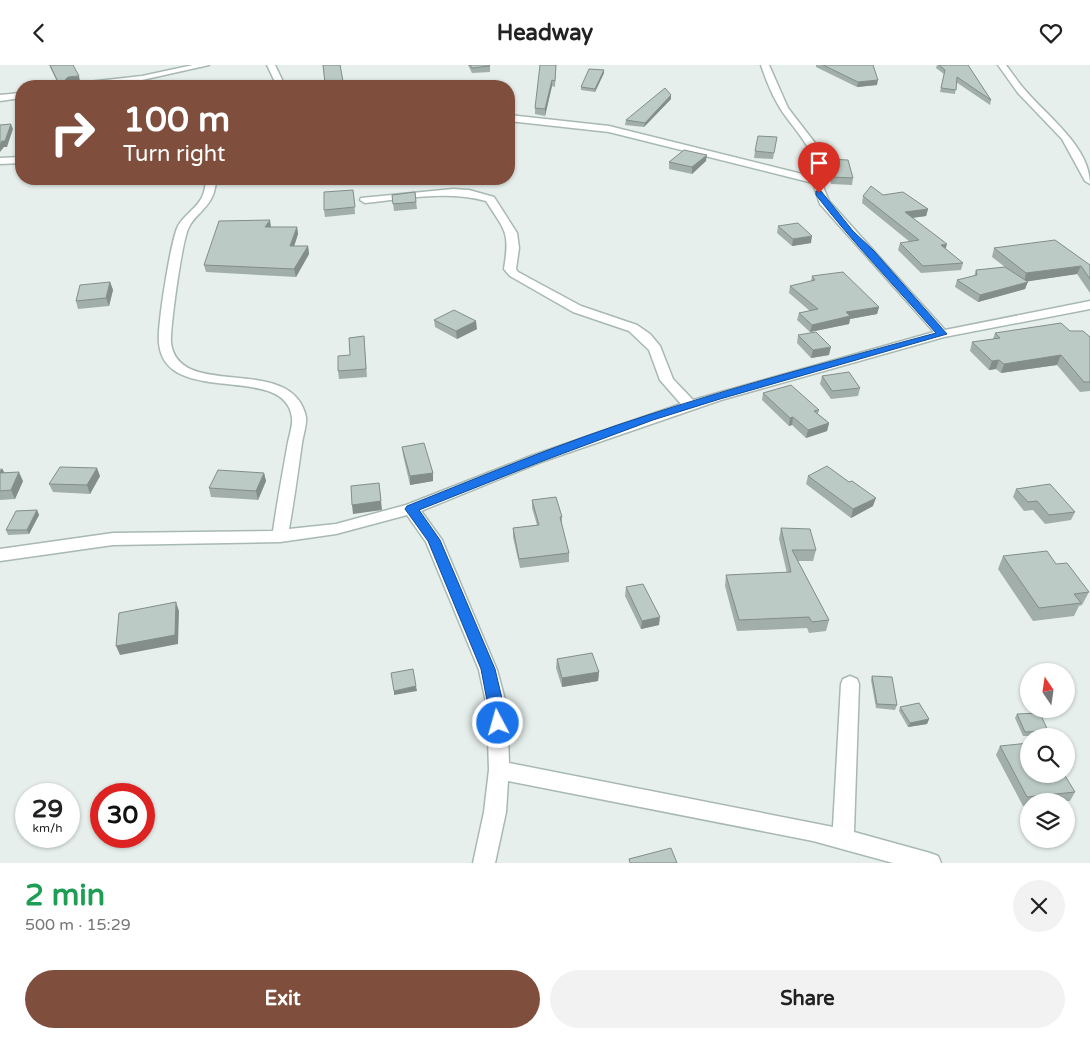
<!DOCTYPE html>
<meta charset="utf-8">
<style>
:root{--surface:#fff;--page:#f2f2f2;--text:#222;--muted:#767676;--accent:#804e3d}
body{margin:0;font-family:"Varela Round",sans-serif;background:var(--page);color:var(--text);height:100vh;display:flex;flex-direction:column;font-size:19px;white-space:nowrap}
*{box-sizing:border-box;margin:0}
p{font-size:16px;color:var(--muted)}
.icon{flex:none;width:28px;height:28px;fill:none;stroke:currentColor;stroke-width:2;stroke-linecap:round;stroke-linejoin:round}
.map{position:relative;height:798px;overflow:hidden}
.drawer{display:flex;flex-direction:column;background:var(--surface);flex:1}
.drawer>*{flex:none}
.banner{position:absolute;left:15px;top:15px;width:500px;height:105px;border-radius:20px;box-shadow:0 1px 4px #0004;background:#804e3d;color:#fff;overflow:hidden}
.needle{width:32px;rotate:347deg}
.fabs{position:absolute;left:1020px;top:598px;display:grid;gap:10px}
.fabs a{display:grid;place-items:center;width:55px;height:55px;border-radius:50%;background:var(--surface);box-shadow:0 1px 4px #0004;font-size:25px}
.speed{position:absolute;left:15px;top:718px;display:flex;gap:10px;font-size:25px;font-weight:700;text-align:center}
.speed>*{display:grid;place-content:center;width:65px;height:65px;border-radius:50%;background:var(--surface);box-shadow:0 1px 4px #0004;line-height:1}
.speed small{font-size:12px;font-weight:400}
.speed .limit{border:8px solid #d22;background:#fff;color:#111}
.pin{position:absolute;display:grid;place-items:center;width:42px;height:42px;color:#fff;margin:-51px -21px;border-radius:50% 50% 50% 0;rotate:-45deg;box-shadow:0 0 5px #0007}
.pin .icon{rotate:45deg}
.me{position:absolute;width:55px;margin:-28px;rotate:354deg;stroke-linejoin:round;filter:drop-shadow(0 0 4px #0008)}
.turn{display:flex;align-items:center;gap:18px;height:105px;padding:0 25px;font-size:22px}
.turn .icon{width:65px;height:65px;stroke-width:2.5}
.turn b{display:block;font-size:35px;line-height:42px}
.round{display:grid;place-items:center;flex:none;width:52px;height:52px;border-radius:26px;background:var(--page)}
.headline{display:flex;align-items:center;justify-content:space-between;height:85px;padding:0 25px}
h1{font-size:30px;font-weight:700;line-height:38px;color:#1e9e55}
.action{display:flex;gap:10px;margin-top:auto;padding:10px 25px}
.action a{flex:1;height:58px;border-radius:30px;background:var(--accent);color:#fff;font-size:20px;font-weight:700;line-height:58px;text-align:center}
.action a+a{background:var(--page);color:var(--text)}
header{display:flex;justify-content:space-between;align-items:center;height:65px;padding:0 25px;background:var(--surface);font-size:22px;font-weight:700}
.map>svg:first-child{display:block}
</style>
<header><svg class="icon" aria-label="back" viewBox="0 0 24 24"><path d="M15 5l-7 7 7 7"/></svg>Headway<svg class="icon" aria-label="heart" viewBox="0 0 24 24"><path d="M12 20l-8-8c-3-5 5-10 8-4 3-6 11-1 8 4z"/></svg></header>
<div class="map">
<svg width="1090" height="798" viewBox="0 0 1090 798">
<rect width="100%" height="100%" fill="#e6efeb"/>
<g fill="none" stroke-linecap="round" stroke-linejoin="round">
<g stroke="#a8b8b2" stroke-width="3">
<path id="minor" d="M 193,0 L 209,0 L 142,15 L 90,21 L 66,21 L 70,19 L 142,11 Z
M 267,0 L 275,0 L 285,21 L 277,21 Z
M 761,0 L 769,0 L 788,43 L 815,78 L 823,93 L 824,124 L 829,136 L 945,265 L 1090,236 L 1090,244 L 944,272 L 721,335 L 541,397 L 421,446 L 442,475 L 497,605 L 507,642 L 509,698 L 833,762 L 841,619 L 843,614 L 850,611 L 857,614 L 859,619 L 854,767 L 930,788 L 938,791 L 941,798 L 893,798 L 813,776 L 508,716 L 506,747 L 495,798 L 473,798 L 484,747 L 489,705 L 487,642 L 479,605 L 426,477 L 407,450 L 336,469 L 280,477 L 113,480 L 0,496 L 0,484 L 113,468 L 273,466 C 277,438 282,411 287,383 C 288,374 293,362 292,353 C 286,296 165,344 159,278 C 157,261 171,175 178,161 C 184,150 197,143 202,132 C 205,127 205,119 207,114 L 217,114 C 215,120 215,127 212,132 C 207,144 194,151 189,162 C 182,174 170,264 171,278 C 179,337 292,287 306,352 C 307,359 303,371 302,378 C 298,407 294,436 289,464 L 336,459 L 406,440 L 531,391 L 681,339 L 660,315 L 649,285 L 629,266 L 573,247 L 510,211 L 504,204 C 510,167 506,167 486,136 C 447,125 405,134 365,138 L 360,135 L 361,133 L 453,124 L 469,125 L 494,132 L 517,168 L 519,183 L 516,204 L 518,207 L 581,241 L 637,260 L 650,269 L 660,281 L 673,314 L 693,335 L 934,267 L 820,139 L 813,118 L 609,67 L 509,56 L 509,50 L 609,61 L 814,112 C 818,84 794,66 780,43 C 772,30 766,15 761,0 Z
M 998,0 L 1006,0 C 1012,8 1018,17 1025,25 C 1047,51 1090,82 1090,119 L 1085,116 L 1062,74 L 1018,28 Z
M 21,28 L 21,33 L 0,36 L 0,30 Z
M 21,92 L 21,98 L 0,99 L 0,93 Z"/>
</g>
<use href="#minor" fill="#fff" fill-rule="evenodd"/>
</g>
<path fill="#a1aea9" d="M 49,0 L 80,16 L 69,17 L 80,18 L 81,21 L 59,21 Z
M 323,0 L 340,0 L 343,21 L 325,21 Z
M 468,0 L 489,0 L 490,1 L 490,7 L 472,8 Z
M 556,0 L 555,22 L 552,21 L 545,51 L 535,49 L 535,43 Z
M 816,0 L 873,0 L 877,20 L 857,22 L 816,2 Z
M 937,0 L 968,0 L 991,35 L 990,40 L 956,17 L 955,29 L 940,27 L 944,9 L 936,3 Z
M 604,8 L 595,27 L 581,25 L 581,22 Z
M 671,34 L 644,62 L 625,60 L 626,55 Z
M 755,86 L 774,88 L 773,94 L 754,93 Z
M 828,94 L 853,113 L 852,120 L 831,119 L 827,101 Z
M 706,96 L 692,109 L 669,104 L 669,97 Z
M 415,127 L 417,144 L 394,146 L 392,130 Z
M 883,130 L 928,144 L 926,151 L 912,153 L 945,184 L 963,198 L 961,205 L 921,208 L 898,185 L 900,178 L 910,177 L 862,138 L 863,131 Z
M 354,132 L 355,149 L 325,152 L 324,145 Z
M 778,161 L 811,178 L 792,181 L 777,168 Z
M 271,162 L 297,162 L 298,169 L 294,181 L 308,181 L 309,189 L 296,212 L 206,207 L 204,200 Z
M 994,183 L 1090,200 L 1090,228 L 1077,209 L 1027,216 L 1025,224 L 978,237 L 955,222 L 957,215 L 974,211 L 976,205 L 1005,202 L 992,192 Z
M 812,211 L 879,242 L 877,249 L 850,254 L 849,259 L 810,267 L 797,255 L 799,248 L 810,246 L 789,228 L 790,221 L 811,216 Z
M 110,217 L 113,225 L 109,241 L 78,244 L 76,236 Z
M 434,255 L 477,264 L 457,274 L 435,262 Z
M 1070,266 L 1090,272 L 1090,326 L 1080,327 L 1057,300 L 1001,308 L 996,304 L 989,305 L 970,286 L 972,277 L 993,274 L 995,268 Z
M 798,270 L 829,290 L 811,293 L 797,278 Z
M 364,271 L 367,312 L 339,314 L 338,306 Z
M 822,311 L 860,323 L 858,331 L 831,334 L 820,319 Z
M 763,328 L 819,345 L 818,349 L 829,358 L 827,366 L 806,373 L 792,360 L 789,361 L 762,335 Z
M 402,382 L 433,408 L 433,416 L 410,420 L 403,390 Z
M 0,403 L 4,408 L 23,416 L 15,434 L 0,435 Z
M 264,408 L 266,416 L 258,435 L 211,432 L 209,423 Z
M 100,411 L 90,429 L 53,427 L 49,419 Z
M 808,411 L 873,441 L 851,453 L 806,419 Z
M 1016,424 L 1075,447 L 1071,455 L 1045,459 L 1033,445 L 1024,446 L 1013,432 Z
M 532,435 L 562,452 L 562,461 L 569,488 L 569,497 L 520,503 L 513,472 L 513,463 L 537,460 L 532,443 Z
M 37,445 L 39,450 L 29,469 L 8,470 L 6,465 Z
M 781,463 L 816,485 L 813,496 L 798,496 L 829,555 L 826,566 L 809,568 L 807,563 L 737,566 L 725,521 L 726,510 L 787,508 L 779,474 Z
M 1003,491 L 1056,499 L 1089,527 L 1082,540 L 1079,541 L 1074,551 L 1033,556 L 998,504 Z
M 626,522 L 659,560 L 641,564 L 625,531 Z
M 557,594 L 599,607 L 598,616 L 562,622 L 556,603 Z
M 872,611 L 897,640 L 895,645 L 876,643 L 871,615 Z
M 900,642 L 929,654 L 927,659 L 908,662 L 899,646 Z
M 1017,649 L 1048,666 L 1046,671 L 1023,671 L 1015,653 Z
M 1000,681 L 1075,727 L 1070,736 L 1029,736 L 1029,740 L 1023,741 L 996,690 Z"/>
<path fill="#838d89" d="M 604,5 L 604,8 L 595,27 L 595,24 Z
M 79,11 L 80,16 L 63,17 L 68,12 Z
M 552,15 L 552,21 L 545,51 L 545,44 Z
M 878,15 L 877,20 L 857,22 L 858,17 Z
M 671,30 L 671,34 L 644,62 L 645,58 Z
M 11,59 L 13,64 L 7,82 L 4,82 L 0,87 L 0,79 Z
M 707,90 L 706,96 L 692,109 L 692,102 Z
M 928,144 L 926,151 L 903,154 L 905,147 Z
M 270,155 L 271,162 L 265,162 Z
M 297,162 L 298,169 L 292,188 L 290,181 Z
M 812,171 L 811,178 L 792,181 L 793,174 Z
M 947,179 L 945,186 L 941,180 Z
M 308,181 L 309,189 L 296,212 L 294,204 Z
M 1081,201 L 1077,209 L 1024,217 L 1026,208 Z
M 110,217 L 113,225 L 109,241 L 106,233 Z
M 1028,217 L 1025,224 L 978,237 L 980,230 Z
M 879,242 L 877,249 L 850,254 L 849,259 L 810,267 L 812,260 L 846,247 Z
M 476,256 L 477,264 L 457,274 L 456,266 Z
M 831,282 L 829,290 L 811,293 L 813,285 Z
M 1061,290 L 1057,300 L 1001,308 L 1004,299 Z
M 999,295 L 996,304 L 989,305 L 992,296 Z
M 793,352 L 792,360 L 789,361 L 790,353 Z
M 829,358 L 827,366 L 806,373 L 808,365 Z
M 2,403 L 6,411 L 0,410 L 0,407 Z
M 97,403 L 100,411 L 90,429 L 87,420 Z
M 19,407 L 23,416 L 15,434 L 11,425 Z
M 264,408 L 266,416 L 258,435 L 256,426 Z
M 433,408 L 433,416 L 410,420 L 410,411 Z
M 379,418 L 382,445 L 353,449 L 352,440 Z
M 876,433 L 873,441 L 851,453 L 853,444 Z
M 37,445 L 39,450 L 29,469 L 27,465 Z
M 176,537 L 179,546 L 178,579 L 120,590 L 116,581 Z
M 660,552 L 659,560 L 641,564 L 642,556 Z
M 599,607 L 598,616 L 562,622 L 562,613 Z
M 416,621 L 417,626 L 394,630 L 394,626 Z
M 929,654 L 927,659 L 908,662 L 910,658 Z"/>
<path fill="#bbcac4" stroke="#838d89" d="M 50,0 L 73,0 L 79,11 L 68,12 L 63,17 L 80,18 L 80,21 L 60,21 Z
M 323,0 L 340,0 L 343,16 L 325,18 Z
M 470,0 L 489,0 L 490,1 L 472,3 Z
M 540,0 L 556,0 L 555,16 L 552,15 L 545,44 L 535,43 Z
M 823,0 L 873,0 L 878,15 L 858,17 Z
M 939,0 L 968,0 L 991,35 L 957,12 L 956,25 L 941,23 L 945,5 Z
M 589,4 L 604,5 L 595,24 L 581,22 Z
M 665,23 L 671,30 L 645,58 L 626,55 Z
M 11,59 L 5,76 L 2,76 L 0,79 L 0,60 Z
M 758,71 L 777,72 L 774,88 L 755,86 Z
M 684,85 L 707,90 L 692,102 L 669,97 Z
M 828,94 L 848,95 L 853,113 L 832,112 Z
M 871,121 L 883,130 L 903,127 L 928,144 L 905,147 L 947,179 L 941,180 L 963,198 L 923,201 L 900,178 L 919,175 L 863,131 Z
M 353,125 L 355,142 L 324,145 L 324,127 Z
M 415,127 L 416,137 L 393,139 L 392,130 Z
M 270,155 L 265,162 L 297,162 L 290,181 L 308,181 L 294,204 L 204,200 L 219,156 Z
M 798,158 L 812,171 L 793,174 L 778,161 Z
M 1055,175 L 1090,200 L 1090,214 L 1081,201 L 1026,208 L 994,183 Z
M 1005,202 L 1028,217 L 980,230 L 957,215 L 977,210 L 976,205 Z
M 843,207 L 879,242 L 846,247 L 850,251 L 812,260 L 799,248 L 818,244 L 790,221 L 815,215 L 812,211 Z
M 110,217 L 106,233 L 76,236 L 80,220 Z
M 454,245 L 476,256 L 456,266 L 434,255 Z
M 1061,258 L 1070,266 L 1083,266 L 1090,272 L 1090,317 L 1084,317 L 1061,290 L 1004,299 L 999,295 L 992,296 L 972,277 L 1000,273 L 995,268 Z
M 816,267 L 831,282 L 813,285 L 798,270 Z
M 364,271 L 366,304 L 338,306 L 338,291 L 350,290 L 349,273 Z
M 849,307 L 860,323 L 832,326 L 822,311 Z
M 791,320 L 819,345 L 814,346 L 829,358 L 808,365 L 793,352 L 790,353 L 763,328 Z
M 424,378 L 433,408 L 410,411 L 402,382 Z
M 827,401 L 849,417 L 852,416 L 876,433 L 853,444 L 808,411 Z
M 60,402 L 97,403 L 87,420 L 49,419 Z
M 218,405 L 264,408 L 256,426 L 209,423 Z
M 19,407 L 11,425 L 0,426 L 0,408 Z
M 379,418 L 381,436 L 352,440 L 351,421 Z
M 1050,419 L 1075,447 L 1049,450 L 1037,436 L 1028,437 L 1016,424 Z
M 556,432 L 562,452 L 560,452 L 569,488 L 519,494 L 513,463 L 539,460 L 532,435 Z
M 37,445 L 27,465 L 6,465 L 16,446 Z
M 781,463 L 810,464 L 816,485 L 792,485 L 829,555 L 812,557 L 809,552 L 739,555 L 726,510 L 791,507 Z
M 1047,486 L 1056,499 L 1067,498 L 1089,527 L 1074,529 L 1081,538 L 1039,543 L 1003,491 Z
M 643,519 L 660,552 L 642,556 L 626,522 Z
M 176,537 L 175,570 L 116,581 L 119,548 Z
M 592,588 L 599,607 L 562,613 L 557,594 Z
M 413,604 L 416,621 L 394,626 L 391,608 Z
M 872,611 L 892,612 L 897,640 L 877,639 Z
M 919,638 L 929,654 L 910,658 L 900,642 Z
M 1040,648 L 1048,666 L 1025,667 L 1017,649 Z
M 1029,678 L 1029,709 L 1064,709 L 1075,727 L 1027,732 L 1000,681 Z
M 671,783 L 677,798 L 630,798 L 629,794 Z"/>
<path fill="#1a73e8" stroke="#114b97" d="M 816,126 L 821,126 L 853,166 L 874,186 L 947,269 L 720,334 L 653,355 L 540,397 L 419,445 L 440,475 L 495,604 L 504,642 L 505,658 L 503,662 L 498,664 L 492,662 L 481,604 L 428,476 L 405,444 L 407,441 C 487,409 566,376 648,350 C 743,319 840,294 936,268 C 896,222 853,178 816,130 Z"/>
</svg>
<div class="fabs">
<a><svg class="needle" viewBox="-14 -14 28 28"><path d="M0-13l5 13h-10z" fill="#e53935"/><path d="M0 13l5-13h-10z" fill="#767676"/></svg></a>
<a><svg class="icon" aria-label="search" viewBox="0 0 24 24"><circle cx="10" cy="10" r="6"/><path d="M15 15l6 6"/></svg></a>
<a><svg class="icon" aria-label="layers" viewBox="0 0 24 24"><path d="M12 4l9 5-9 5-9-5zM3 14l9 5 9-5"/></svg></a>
</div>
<div class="speed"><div>29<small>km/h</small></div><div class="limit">30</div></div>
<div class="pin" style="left:819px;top:128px;background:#d93025"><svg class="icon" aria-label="arrive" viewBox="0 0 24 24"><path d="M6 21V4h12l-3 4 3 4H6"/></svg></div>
<svg class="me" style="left:498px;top:658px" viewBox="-20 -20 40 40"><circle r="17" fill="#1a73e8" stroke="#fff" stroke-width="3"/><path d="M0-11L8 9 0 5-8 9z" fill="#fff"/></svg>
<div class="banner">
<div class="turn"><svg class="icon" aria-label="right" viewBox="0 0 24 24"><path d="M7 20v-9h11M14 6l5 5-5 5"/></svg><div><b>100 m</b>Turn right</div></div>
</div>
</div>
<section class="drawer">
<div class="headline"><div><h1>2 min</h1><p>500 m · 15:29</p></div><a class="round"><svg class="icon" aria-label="close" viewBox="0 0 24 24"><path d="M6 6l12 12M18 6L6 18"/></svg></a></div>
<div class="action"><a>Exit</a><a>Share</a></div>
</section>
